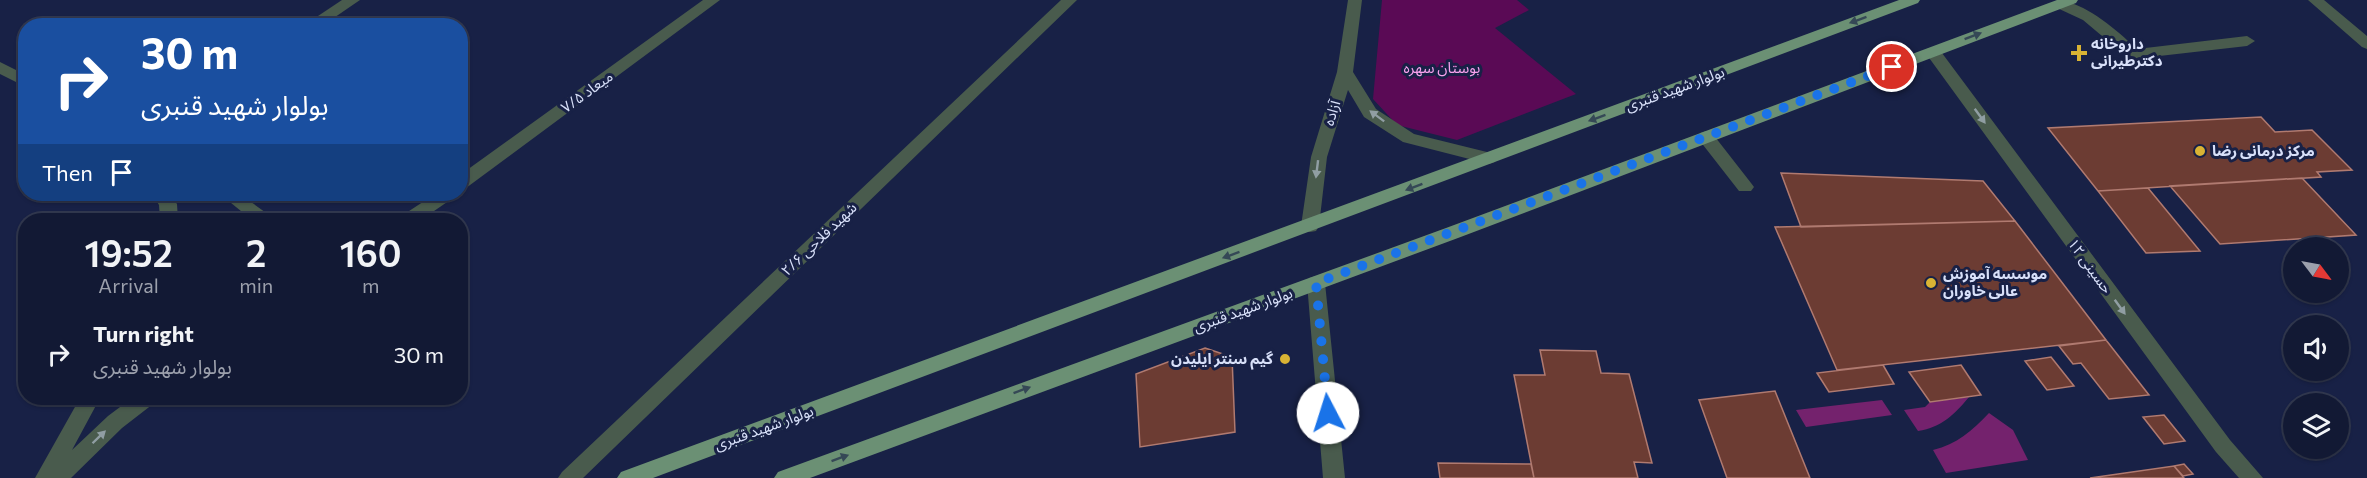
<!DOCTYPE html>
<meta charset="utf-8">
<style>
:root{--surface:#121934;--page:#1f2640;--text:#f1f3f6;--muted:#9ca0ac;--line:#31384f}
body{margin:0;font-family:Commissioner,"Noto Sans Arabic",sans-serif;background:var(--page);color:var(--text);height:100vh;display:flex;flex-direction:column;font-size:22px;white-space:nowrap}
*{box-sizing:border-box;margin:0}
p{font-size:20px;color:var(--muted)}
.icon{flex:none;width:33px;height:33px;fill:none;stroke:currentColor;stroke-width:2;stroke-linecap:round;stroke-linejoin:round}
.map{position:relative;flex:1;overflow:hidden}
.panel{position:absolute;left:18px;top:213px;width:450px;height:192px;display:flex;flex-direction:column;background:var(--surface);border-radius:24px;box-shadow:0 2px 4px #0004,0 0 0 2px var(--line)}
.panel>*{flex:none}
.top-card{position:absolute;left:18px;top:18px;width:450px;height:183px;border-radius:24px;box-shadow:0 2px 4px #0004,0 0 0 2px var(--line);background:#1a4fa0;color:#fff;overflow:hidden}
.needle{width:39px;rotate:122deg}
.fabs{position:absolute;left:2283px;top:237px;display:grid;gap:12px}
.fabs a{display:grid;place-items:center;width:66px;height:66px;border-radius:50%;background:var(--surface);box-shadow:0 2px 4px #0004,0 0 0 2px var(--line);font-size:30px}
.pin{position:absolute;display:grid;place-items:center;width:51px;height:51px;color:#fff;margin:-26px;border:3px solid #fff;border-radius:50%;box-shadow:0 2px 6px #0007}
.me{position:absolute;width:66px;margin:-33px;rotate:355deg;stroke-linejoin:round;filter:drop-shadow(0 0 4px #0008)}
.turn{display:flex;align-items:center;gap:21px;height:126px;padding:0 24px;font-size:27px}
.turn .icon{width:78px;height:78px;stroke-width:2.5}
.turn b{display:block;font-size:42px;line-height:51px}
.then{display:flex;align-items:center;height:57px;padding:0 24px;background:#0003;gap:12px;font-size:22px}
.eta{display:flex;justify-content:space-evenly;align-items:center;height:102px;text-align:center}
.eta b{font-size:36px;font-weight:600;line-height:42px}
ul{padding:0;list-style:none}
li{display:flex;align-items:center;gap:18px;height:78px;padding:0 24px}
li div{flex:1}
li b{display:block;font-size:22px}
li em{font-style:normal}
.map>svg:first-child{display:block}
</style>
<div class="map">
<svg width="2367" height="478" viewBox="0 0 2367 478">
<rect width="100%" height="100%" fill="#182146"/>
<path fill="#5a0a55" d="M 1382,0 L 1517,0 L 1529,10 L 1495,28 L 1576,94 L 1457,140 L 1397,125 L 1373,99 Z"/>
<path fill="#74226d" d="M 1969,397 C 1954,415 1942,427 1918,431 L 1904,410 L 1925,407 L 1930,402 Z
M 1882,400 L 1892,415 L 1806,427 L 1796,410 Z
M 1989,413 L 2013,430 L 2028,460 L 1946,473 L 1933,450 C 1957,444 1972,431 1989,413 Z"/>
<path fill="#6c3c33" stroke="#b07a70" stroke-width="1.5" d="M 2261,117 L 2275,132 L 2312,130 L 2352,170 L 2317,172 L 2321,177 L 2098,191 L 2048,128 Z
M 1781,173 L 1983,181 L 2015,221 L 1801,227 Z
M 2302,178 L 2356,235 L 2220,244 L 2170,186 Z
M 2148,188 L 2200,251 L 2146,253 L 2098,191 Z
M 2015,221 L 2106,340 L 1837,370 L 1775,227 Z
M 2106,340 L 2149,395 L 2109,399 L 2081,363 L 2073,364 L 2059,346 Z
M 1205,348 L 1232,357 L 1235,432 L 1140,447 L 1136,374 Z
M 1540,350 L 1596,351 L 1601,373 L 1629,374 L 1652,463 L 1634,462 L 1638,478 L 1534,478 L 1514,375 L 1545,375 Z
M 2051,357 L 2074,386 L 2047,390 L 2025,361 Z
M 1883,365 L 1894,384 L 1829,392 L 1817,373 Z
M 1961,365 L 1981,395 L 1930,402 L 1909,372 Z
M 1775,391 L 1810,478 L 1727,478 L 1699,400 Z
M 2164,415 L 2185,441 L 2164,444 L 2143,417 Z
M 1438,463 L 1531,464 L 1534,478 L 1440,478 Z
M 2184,464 L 2193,474 L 2183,476 L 2174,466 Z
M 2174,466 L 2184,478 L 2090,478 Z"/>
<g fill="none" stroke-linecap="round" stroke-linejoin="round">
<path fill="#495b4d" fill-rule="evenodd" d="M 342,0 L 360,0 L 322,26 L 303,26 Z
M 703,0 L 720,0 L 466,188 L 460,190 L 460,175 Z
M 1061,0 L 1077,0 L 583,478 L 558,478 L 562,472 Z
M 1348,0 L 1362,0 L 1353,72 L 1376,109 L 1414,134 L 1495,154 L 1497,158 L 1495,162 L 1489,164 L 1403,142 L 1364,117 L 1348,90 L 1327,157 L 1319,226 L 1316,231 L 1310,232 L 1304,231 L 1301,226 L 1311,157 L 1337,72 Z
M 2062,0 C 2092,8 2114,28 2137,49 L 2247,36 L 2255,41 L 2247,46 L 2133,59 L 2127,57 L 2083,20 L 2055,7 L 2053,4 L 2055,1 Z
M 2308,0 L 2324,0 L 2367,36 L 2367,49 L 2362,47 Z
M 1933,47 L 1939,49 L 2230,440 L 2263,478 L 2239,478 L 2216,452 L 1927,55 L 1925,52 L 1927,49 Z
M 0,62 L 26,75 L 26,87 L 0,74 Z
M 1706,131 L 1712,133 L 1751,183 L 1754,187 L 1751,191 L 1739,191 L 1700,141 L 1698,137 L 1700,133 Z
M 152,194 L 170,194 L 177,204 L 178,220 L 160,220 L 159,205 Z
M 220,194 L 240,194 L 269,215 L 272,220 L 252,220 Z
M 435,194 L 456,194 L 453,198 L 421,220 L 400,220 L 403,215 Z
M 1316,276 L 1323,278 L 1325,283 L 1345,478 L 1323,478 L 1307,283 L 1309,278 Z
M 80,398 L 100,398 L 72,450 L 108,416 L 132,398 L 156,398 L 153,404 L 122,428 L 71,478 L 35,478 Z"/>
<path fill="#6b9074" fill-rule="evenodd" d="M 1899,0 L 1920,0 L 1918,3 L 653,478 L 617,478 L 621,472 Z
M 2057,0 L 2078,0 L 2076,3 L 1458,238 L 810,478 L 774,478 L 778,472 L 1446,228 Z"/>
</g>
<defs><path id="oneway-solid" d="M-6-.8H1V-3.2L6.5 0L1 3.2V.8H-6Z" transform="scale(1.5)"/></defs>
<g fill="#354856">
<use href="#oneway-solid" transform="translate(1858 20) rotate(160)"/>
<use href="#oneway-solid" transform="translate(1973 36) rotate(-21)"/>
<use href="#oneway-solid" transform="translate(1597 118) rotate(160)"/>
<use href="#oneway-solid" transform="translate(1414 187) rotate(159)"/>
<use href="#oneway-solid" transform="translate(1231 255) rotate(160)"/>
<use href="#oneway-solid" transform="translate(1022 390) rotate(-20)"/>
<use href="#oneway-solid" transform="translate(840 458) rotate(-20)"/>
</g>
<g fill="#909ea3">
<use href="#oneway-solid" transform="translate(1377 116) rotate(-143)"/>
<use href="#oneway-solid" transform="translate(1980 116) rotate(54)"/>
<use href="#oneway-solid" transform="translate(1317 169) rotate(97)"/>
<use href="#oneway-solid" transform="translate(2120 307) rotate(54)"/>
<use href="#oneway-solid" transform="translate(99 437) rotate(-44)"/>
</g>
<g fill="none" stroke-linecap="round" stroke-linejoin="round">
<path stroke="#1a73e8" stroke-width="10" stroke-dasharray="0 18" d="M 1328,413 L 1316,283 L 1892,67"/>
</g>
<g fill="#d9b334" stroke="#182146" stroke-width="2">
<path d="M2076 44h6v6h6v6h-6v6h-6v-6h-6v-6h6z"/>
<circle cx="2200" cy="151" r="6"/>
<circle cx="1931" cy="283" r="6"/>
<circle cx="1285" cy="359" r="6"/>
</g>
<g text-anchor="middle" stroke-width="6" stroke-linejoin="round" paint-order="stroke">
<g font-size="15" font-weight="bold" fill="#d8e0f9" stroke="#182146" text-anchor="start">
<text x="2091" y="49">داروخانه<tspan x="2091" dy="17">دکترطیرانی</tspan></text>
<text x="2212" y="156">مرکز درمانی رضا</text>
<text x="1943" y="279">موسسه آموزش<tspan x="1943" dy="17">عالی خاوران</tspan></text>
<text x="1273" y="364" text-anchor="end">گیم سنتر ایلیدن</text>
</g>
<g font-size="15" fill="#f9a2ee" stroke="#182146">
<text x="1442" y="73">بوستان سهره</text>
</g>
<g font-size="15" fill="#d8e0f9" stroke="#182146">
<text transform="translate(1675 89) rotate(-20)" y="5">بولوار شهید قنبری</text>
<text transform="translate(587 92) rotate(-36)" y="5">میعاد ۷/۵</text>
<text transform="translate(1332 113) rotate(-73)" y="5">آزاده</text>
<text transform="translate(819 239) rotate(-44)" y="5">شهید فلاحی ۲/۶</text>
<text transform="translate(2090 266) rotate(54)" y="5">حسینی ۱۲</text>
<text transform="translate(1243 310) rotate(-20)" y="5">بولوار شهید قنبری</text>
<text transform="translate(764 428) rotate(-20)" y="5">بولوار شهید قنبری</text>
</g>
</g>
</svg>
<div class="fabs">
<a><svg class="needle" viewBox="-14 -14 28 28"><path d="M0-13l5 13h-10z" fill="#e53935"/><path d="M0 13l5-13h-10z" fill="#9ca0ac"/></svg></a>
<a><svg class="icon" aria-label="sound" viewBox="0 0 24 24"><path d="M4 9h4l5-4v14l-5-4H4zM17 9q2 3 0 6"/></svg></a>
<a><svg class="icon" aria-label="layers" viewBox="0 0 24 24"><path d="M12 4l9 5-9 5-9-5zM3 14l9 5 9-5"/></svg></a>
</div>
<div class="pin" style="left:1892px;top:67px;background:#d93025"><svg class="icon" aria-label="arrive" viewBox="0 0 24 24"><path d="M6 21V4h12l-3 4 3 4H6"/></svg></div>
<svg class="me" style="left:1328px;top:413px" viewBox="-20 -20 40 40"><circle r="19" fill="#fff"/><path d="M0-13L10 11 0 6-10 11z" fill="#1a73e8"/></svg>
<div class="top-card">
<div class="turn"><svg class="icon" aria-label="right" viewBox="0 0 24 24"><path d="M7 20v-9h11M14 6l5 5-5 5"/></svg><div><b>30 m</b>بولوار شهید قنبری</div></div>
<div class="then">Then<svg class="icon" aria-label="arrive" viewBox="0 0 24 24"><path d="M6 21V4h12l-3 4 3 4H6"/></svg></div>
</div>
<section class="panel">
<div class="eta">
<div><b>19:52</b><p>Arrival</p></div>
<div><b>2</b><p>min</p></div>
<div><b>160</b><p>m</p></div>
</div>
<ul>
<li><svg class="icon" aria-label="right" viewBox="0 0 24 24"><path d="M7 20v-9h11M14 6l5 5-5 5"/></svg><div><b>Turn right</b><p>بولوار شهید قنبری</p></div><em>30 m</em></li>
</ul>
</section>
</div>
